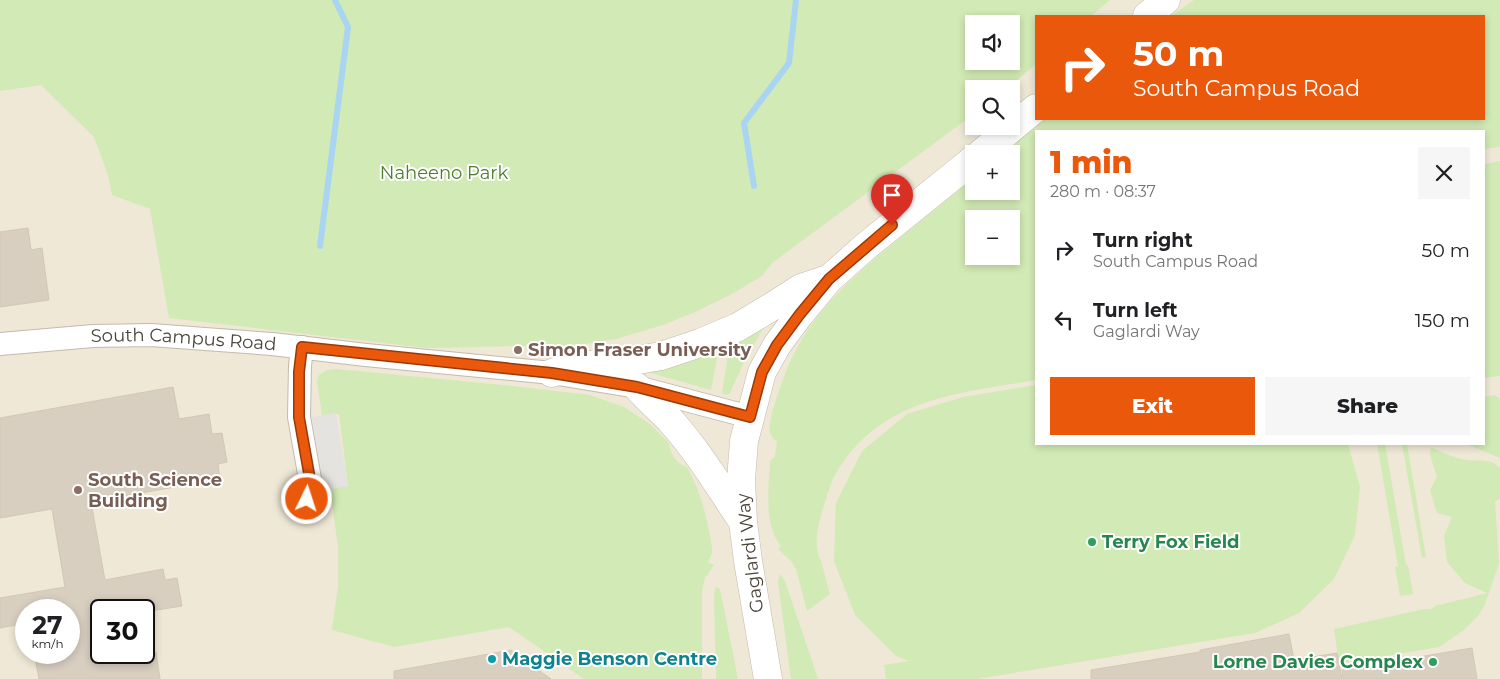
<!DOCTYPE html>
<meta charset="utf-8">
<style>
:root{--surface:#fff;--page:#f6f6f6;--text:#202124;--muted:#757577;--accent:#ea580c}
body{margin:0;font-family:Montserrat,sans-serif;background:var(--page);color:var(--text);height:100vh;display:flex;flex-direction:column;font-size:19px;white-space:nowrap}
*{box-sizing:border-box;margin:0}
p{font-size:16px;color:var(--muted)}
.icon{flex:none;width:28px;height:28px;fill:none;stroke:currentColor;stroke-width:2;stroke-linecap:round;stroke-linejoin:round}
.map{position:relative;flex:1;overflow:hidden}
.drawer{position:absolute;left:1035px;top:130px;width:450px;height:315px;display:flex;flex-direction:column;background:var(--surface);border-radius:0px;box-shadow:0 2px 8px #0003}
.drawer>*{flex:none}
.top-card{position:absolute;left:1035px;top:15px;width:450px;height:105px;border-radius:0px;box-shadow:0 2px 8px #0003;background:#ea580c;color:#fff;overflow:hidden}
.controls{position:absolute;left:965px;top:15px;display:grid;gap:10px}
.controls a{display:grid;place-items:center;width:55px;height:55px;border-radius:0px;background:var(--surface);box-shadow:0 2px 8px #0003;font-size:25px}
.speed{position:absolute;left:15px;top:599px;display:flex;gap:10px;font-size:25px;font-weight:700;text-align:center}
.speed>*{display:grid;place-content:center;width:65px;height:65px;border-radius:50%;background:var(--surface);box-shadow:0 2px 8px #0003;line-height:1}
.speed small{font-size:12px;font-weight:400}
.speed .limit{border:2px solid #111;border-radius:8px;background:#fff;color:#111}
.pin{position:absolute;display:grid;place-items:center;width:42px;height:42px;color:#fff;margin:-51px -21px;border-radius:50% 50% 50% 0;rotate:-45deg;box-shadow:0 0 5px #0007}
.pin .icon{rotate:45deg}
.me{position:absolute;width:55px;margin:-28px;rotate:4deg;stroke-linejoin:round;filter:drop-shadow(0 0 4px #0008)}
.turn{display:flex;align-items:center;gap:18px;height:105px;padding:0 15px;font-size:22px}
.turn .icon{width:65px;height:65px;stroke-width:2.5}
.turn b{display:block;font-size:35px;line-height:42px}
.round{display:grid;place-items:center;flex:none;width:52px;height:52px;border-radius:0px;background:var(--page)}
.headline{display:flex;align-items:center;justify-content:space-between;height:85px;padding:0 15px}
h1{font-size:30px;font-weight:800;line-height:38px;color:var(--accent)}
.action{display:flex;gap:10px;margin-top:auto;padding:10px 15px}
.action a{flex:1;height:58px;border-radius:0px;background:var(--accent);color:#fff;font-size:20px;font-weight:800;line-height:58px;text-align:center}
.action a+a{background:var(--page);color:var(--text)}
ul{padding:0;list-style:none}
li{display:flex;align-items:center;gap:15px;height:70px;padding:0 15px}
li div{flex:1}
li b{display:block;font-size:19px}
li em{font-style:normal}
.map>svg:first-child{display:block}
</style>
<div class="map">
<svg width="1500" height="679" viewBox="0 0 1500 679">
<rect width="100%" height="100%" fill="#f6f3ec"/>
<path fill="#efe8d6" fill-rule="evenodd" d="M 0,0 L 1500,0 L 1500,679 L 0,679 ZM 1036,16 L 1484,16 L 1484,119 L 1036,119 ZM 974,24 L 1011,24 L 1011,61 L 974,61 ZM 974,89 L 1011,89 L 1011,126 L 974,126 ZM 1036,131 L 1484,131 L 1484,444 L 1036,444 ZM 974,154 L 1011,154 L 1011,191 L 974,191 ZM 974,219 L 1011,219 L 1011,256 L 974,256 ZM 26,610 L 69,610 L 69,652 L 26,652 ZM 101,610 L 144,610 L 144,652 L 101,652 Z"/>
<path fill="#d2eab5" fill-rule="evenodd" d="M 0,0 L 1110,0 L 1091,16 L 1036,16 L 1036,64 L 1007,89 L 974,89 L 974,114 L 772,263 L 762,276 L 730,295 L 695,312 L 663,325 L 616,339 L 584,344 L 539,347 L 519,346 L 427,348 L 169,318 L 150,209 L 112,195 L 108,175 L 94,137 L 41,85 L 0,91 ZM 974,24 L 1011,24 L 1011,61 L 974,61 Z
M 1194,0 L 1500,0 L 1500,147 L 1484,149 L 1484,131 L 1036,131 L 1036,380 C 961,393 883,397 838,470 C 831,480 828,494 824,505 C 819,521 812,546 821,561 L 830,594 L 807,611 L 796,569 L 791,561 L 778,549 L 781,546 C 763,524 769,489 770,461 L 775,456 L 777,441 L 773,439 C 772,437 771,435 770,433 C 767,423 778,395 781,385 C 803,319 848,280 900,238 C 924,218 949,198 974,177 L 974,191 L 1011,191 L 1011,154 L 1002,154 L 1045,119 L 1484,119 L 1484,16 L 1171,16 ZM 974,219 L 1011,219 L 1011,256 L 974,256 Z
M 1500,161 L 1500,376 L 1484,378 L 1484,164 Z
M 764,327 L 744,362 L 730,393 L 726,395 L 722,393 L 730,343 Z
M 719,347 L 711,390 L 648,372 Z
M 337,369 L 513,386 L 590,395 L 624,407 L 651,425 L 669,443 C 669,453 678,465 687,467 C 702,494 707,518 712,548 L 712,553 L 708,562 L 714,565 L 705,578 L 702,590 L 702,679 L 584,679 L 509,627 L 394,647 L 332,630 L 338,586 L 338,547 L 330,489 L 348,486 L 339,414 L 322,415 L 317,381 L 319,375 L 327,370 Z
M 1036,385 L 1036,444 L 1348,444 L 1360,487 L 1355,535 L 1334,579 L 1299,613 L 1255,633 L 977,679 L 886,679 L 884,665 L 909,661 L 896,656 L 855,615 L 834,561 L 836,503 L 862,451 L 907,414 L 963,397 Z
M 1495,395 L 1500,399 L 1500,458 L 1466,444 L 1484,444 L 1484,397 Z
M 1377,444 L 1385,444 L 1406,565 L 1408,565 L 1413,594 L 1400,596 L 1395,567 L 1398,566 Z
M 1402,444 L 1407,444 L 1426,557 L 1422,558 Z
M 1431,447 C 1442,452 1454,458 1466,460 C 1478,462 1490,457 1500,468 L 1500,498 L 1495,502 L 1499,564 L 1485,604 L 1478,616 L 1464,630 L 1439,647 L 1339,664 L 1334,629 L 1424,609 L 1431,609 L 1435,606 L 1487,593 L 1465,583 L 1447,562 L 1444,536 L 1452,517 L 1437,513 L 1430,490 L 1437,477 L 1430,455 Z
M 780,574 L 785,581 L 818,679 L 791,679 L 778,582 Z
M 717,587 L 720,589 L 738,679 L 716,679 L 714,598 L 715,588 Z"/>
<path fill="#e5e3e0" d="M 336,413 L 348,486 L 324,490 L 312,417 Z"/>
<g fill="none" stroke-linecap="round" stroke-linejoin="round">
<path stroke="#a9d4f2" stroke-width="6" d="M 754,186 L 744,123 L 789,63 L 796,0
M 320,246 L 348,27 L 335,0"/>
</g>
<path fill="#d8cfc1" stroke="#d3c7b4" d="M 28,228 L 31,250 L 42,248 L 49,300 L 0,307 L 0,232 Z
M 173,387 L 179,419 L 209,414 L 212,434 L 222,433 L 227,462 L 218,464 L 220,479 L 91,502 L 105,580 L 163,569 L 165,580 L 177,578 L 182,606 L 144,612 L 144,610 L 101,610 L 101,652 L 156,652 L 160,679 L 39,679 L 34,652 L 69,652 L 69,610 L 26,610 L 26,623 L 0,628 L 0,598 L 65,587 L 52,509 L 0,518 L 0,418 Z
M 1289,634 L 1294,660 L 1337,653 L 1342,679 L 1091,679 L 1091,670 L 1200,652 L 1200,650 Z
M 1472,648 L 1477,679 L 1343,679 L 1342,670 Z
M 511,650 L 551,679 L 394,679 L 394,671 Z"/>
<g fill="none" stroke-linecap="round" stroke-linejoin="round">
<g stroke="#c2bbae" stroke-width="24">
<g id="minor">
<path id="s1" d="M 0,344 L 93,336 L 151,335 L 272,344 L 366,355 L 552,373 L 637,387 L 750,417"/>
<path d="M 302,347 L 300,366 L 299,417 L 310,479 L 307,499"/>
</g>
</g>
<g stroke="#c2bbae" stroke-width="29">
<path id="tertiary" d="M 1147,16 L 1166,0
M 980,154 L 1036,108
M 552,373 L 574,366 L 621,363 L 661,356 L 700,343 L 738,327 L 773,306 L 801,288 L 825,280
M 637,387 C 648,399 659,409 670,420 C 698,451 720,488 743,522
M 768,679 L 748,561 L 743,522 L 741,480 L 744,441 L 762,372 L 777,345 L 800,314 L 829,279 L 865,247 L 974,159"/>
</g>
<use href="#minor" stroke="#fff" stroke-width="22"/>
<use href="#tertiary" stroke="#fff" stroke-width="28"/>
</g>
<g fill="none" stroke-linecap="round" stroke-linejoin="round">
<g stroke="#983908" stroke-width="12">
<path id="route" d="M 307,499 L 310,479 L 299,417 L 299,372 L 302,347 L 552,373 L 637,387 L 750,417 L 762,372 L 777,345 L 800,314 L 829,279 L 892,225"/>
</g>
<use href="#route" stroke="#ea580c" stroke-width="9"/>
</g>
<g fill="#8d6e63" stroke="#fff" stroke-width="2">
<circle cx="518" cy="350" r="5"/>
<circle cx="78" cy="490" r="5"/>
</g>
<g fill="#2e9e5b" stroke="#fff" stroke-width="2">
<circle cx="1092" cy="542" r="5"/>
<circle cx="1433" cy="662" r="5"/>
</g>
<circle fill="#0f9aa8" stroke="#fff" stroke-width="2" cx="492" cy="659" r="5"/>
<g text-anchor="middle" stroke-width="4" stroke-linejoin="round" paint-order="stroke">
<g font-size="18" fill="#4a7f2a" stroke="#fff">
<text x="444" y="179">Naheeno Park</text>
</g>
<g font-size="18" fill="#4b4439" stroke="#fff">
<text dy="6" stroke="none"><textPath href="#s1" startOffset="184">South Campus Road</textPath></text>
<text transform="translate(750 553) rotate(-97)" y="6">Gaglardi Way</text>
</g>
<g font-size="18" font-weight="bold" fill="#785e54" stroke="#fff" text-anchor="start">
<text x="528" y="356">Simon Fraser University</text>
<text x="88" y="486">South Science<tspan x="88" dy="21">Building</tspan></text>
</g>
<g font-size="18" font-weight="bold" fill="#27864d" stroke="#fff" text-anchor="start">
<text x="1102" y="548">Terry Fox Field</text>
<text x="1423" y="668" text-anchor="end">Lorne Davies Complex</text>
</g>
<g font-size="18" font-weight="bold" fill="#0d838f" stroke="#fff" text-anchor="start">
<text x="502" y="665">Maggie Benson Centre</text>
</g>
</g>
</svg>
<div class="controls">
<a><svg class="icon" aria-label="sound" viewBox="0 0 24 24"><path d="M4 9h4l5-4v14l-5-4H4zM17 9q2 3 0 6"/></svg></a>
<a><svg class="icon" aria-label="search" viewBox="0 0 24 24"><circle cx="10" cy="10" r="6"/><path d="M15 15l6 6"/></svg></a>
<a>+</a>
<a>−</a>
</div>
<div class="speed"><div>27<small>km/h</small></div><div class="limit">30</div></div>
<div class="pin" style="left:892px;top:225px;background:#d93025"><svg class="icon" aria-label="arrive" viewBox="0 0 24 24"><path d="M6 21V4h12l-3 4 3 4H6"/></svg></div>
<svg class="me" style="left:307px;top:499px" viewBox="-20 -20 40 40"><circle r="17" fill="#ea580c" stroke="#fff" stroke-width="3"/><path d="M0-11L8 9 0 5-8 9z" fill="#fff"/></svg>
<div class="top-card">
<div class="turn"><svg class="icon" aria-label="right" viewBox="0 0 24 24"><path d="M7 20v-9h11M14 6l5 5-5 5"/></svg><div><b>50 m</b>South Campus Road</div></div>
</div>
<section class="drawer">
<div class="headline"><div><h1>1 min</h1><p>280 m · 08:37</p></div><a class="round"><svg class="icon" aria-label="close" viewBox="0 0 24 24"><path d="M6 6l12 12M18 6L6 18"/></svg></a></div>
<ul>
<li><svg class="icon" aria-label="right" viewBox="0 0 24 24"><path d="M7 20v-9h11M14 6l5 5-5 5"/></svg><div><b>Turn right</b><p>South Campus Road</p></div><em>50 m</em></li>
<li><svg class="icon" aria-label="left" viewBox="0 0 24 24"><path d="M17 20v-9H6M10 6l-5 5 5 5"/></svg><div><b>Turn left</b><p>Gaglardi Way</p></div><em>150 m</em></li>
</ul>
<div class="action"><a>Exit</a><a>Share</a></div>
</section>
</div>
